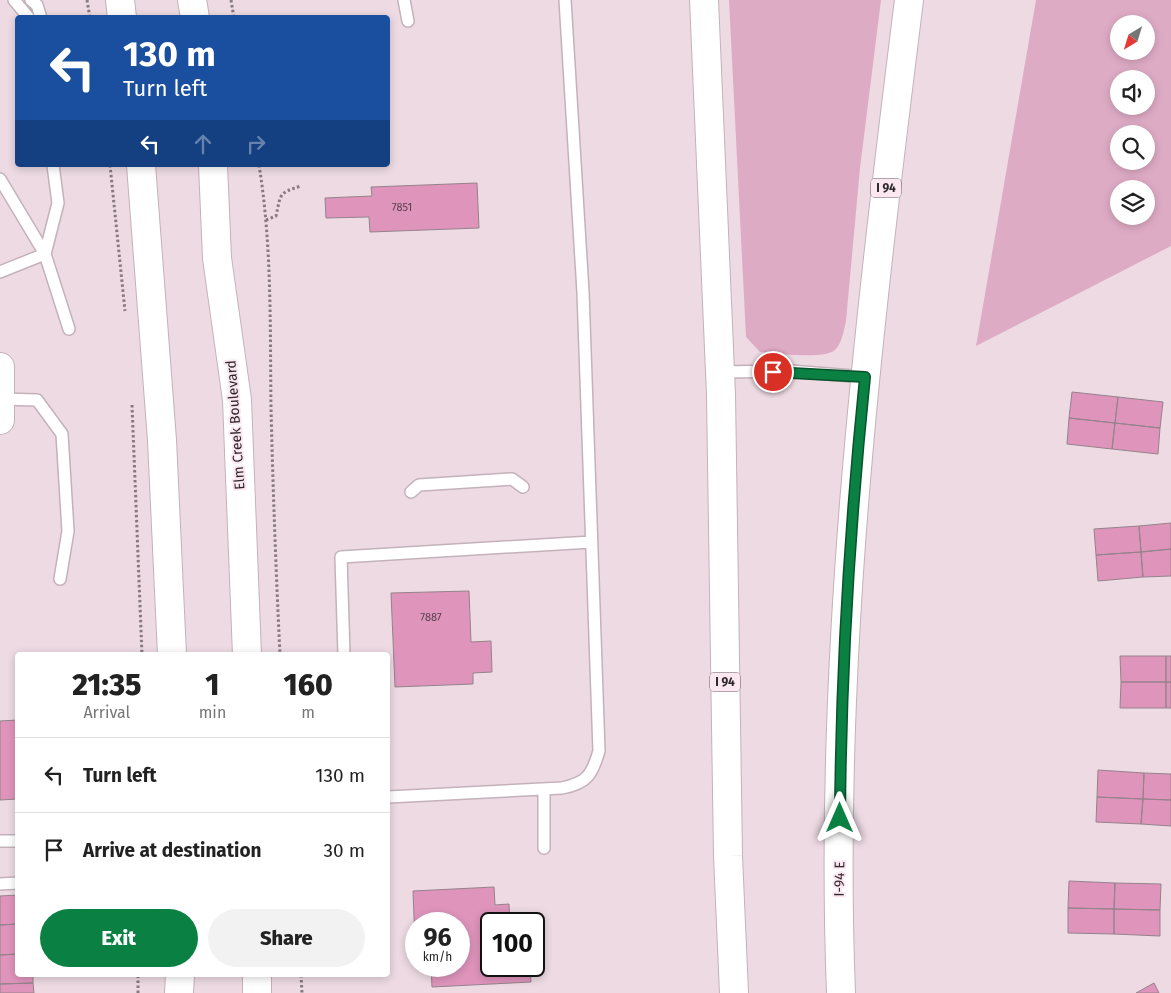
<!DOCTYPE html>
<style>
:root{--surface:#fff;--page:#f2f2f2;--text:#222;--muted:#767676;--line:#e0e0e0;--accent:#0b8043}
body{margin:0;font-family:"Fira Sans",sans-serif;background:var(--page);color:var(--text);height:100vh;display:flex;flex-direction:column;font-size:19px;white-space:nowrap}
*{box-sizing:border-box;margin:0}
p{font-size:16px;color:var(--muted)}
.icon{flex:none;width:28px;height:28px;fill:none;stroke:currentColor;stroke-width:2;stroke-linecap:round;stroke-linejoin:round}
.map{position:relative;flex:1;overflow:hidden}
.drawer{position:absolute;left:15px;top:652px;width:375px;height:325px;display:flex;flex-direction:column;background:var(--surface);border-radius:5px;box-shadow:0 2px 8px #0003}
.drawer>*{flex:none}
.top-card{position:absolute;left:15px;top:15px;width:375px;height:152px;border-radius:5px;box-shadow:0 2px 8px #0003;background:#1a4fa0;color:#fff;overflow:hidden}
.needle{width:32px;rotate:218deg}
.buttons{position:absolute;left:1110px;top:15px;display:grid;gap:10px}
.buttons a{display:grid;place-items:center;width:45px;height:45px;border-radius:50%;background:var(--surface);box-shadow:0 2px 8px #0003;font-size:25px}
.speed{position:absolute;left:405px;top:912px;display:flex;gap:10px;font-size:25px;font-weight:700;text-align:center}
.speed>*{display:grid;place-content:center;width:65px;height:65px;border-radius:50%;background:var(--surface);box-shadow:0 2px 8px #0003;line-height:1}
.speed small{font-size:12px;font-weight:400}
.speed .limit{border:2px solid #111;border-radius:8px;background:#fff;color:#111}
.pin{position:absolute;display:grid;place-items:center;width:42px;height:42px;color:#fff;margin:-21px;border:2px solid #fff;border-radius:50%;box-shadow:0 1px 5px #0007}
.me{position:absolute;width:55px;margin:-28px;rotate:0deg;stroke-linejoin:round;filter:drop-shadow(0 0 4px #0008)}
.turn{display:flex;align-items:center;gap:18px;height:105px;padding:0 25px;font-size:22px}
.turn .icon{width:65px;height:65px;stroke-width:2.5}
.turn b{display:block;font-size:35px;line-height:42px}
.lanes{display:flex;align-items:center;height:48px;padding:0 25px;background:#0003;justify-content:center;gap:25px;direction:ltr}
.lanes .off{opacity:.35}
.eta{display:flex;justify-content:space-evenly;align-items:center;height:85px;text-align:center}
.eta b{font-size:30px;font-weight:800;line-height:35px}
.button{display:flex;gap:10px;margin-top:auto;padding:10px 25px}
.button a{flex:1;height:58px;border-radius:30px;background:var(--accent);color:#fff;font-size:20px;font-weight:800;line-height:58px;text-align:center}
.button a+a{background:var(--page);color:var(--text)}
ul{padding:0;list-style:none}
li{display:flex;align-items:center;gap:15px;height:75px;padding:0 25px;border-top:1px solid var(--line)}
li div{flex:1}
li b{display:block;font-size:19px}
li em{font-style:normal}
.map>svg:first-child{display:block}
</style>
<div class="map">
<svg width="1171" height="993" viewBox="0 0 1171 993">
<rect width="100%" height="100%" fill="#eddae3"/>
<path fill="#deabc5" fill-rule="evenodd" d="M 729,0 L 881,0 L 860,168 L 846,321 C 844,329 842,344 835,350 C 823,360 776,353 760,352 L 746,337 Z
M 1036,0 L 1171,0 L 1171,246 L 976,346 ZM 1119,24 L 1146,24 L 1146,51 L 1119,51 ZM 1119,79 L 1146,79 L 1146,106 L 1119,106 ZM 1119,134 L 1146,134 L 1146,161 L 1119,161 ZM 1119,189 L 1146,189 L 1146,216 L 1119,216 Z"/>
<path fill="#df94bc" stroke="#94838b" d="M 477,183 L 479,228 L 370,232 L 369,217 L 326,218 L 325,198 L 372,196 L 371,187 Z
M 1072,392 L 1118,397 L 1115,423 L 1069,418 Z
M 1118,397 L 1163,402 L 1160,428 L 1115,423 Z
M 1069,418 L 1115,423 L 1112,449 L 1067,444 Z
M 1115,423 L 1160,428 L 1158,454 L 1112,449 Z
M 1171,523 L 1171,549 L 1141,552 L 1139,526 Z
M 1139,526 L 1141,552 L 1096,555 L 1094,529 Z
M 1171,549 L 1171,576 L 1143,577 L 1141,552 Z
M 1141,552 L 1143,577 L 1098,581 L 1096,555 Z
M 469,591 L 471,642 L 491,641 L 492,672 L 473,673 L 473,684 L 395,687 L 391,593 Z
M 1120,656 L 1166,656 L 1166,682 L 1121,682 Z
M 1166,656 L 1171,656 L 1171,682 L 1166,682 Z
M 1121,682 L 1166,682 L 1166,708 L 1120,708 Z
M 1166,682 L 1171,682 L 1171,708 L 1166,708 Z
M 18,720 L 18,799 L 0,800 L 0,721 Z
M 1098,770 L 1144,773 L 1143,799 L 1097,797 Z
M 1144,773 L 1171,774 L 1171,800 L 1143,799 Z
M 1097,797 L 1143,799 L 1141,824 L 1096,822 Z
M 1143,799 L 1171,800 L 1171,826 L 1141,824 Z
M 1069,881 L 1115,883 L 1114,909 L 1068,908 Z
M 1115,883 L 1161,884 L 1160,910 L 1114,909 Z
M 494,887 L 495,905 L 509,904 L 510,924 L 491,924 L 491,966 L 530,966 L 531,982 L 432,987 L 431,966 L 459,966 L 459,924 L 416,924 L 415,942 L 413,891 Z
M 18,895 L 18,924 L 0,925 L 0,896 Z
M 1068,908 L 1114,909 L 1114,934 L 1068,933 Z
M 1114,909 L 1160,910 L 1160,936 L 1114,934 Z
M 18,924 L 18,954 L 0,955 L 0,925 Z
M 18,954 L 18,975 L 33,975 L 33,983 L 0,984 L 0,955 Z
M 33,983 L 34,993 L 0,993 L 0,984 Z
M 1154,983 L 1159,993 L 1136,993 Z"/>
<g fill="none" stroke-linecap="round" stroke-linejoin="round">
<g stroke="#c4b2ba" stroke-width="14">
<path id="lane" d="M 14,0 L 29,18
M 31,0 L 37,5 L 41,18
M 404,0 L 408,21
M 0,179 L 45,254 L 69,329
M 0,272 L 45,254 L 58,203 L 53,165
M 719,372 L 791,371 L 865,377
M 2,399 L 37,400 L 62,434 L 68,531 L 60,579
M 411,492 L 419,485 L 512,479 L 523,487
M 344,655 L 341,557 L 591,542
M 388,797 L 562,788 C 587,783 592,775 599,751 L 583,292 L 565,0
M 0,841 L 18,841
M 544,848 L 544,789
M 0,884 L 18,883"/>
</g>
<g stroke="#c4b2ba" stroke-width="30">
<path id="secondary" d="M 120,0 L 122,18
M 192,0 L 195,18
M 141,165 L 162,440 L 172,655
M 213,165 L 217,258 L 237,400 L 247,655
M 0,367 L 0,420
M 179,993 L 180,975
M 257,993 L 257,975"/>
</g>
<g stroke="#c4b2ba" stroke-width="30">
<path id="highway" d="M 704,0 L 721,395 L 728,856 L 734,993
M 841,993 C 828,660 868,329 909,0"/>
</g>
<path stroke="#867980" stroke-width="3" stroke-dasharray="2.5 2.5" stroke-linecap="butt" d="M 87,0 L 90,18
M 231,0 L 234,18
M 110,165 L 125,311
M 259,165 C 272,245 270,327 271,408 C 273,490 276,573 280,655
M 266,220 L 276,216 C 281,194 278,193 301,186
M 132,405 L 142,655
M 301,975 L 302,993
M 138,993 L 138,975"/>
<use href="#lane" stroke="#fff" stroke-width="11"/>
<use href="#secondary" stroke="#fff" stroke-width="28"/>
<use href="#highway" stroke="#fff" stroke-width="28"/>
</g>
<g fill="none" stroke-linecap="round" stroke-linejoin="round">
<g stroke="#07532c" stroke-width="12">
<path id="route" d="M 773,372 L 865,377 C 850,523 841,671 840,818"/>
</g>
<use href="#route" stroke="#0b8043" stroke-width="9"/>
</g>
<g text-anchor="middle" stroke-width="4" stroke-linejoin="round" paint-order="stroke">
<g font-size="11" fill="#5a424f">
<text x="402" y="211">7851</text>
<text x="431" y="621">7887</text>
</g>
<g fill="#fae7f0" stroke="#6b6166" stroke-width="1">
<rect x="871" y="178.5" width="30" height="19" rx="4"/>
<rect x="710" y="672.5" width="30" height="19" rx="4"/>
</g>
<g font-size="12" font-weight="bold" fill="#2e272b">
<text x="886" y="192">I 94</text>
<text x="725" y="686">I 94</text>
</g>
<g font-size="14" fill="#2e272b" stroke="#fae7f0">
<text transform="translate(235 425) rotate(-94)" y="5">Elm Creek Boulevard</text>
<text transform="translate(839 879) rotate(-89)" y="5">I-94 E</text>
</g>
</g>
</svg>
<div class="buttons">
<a><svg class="needle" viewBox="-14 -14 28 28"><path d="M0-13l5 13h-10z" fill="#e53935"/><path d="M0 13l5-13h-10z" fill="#767676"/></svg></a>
<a><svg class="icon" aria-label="sound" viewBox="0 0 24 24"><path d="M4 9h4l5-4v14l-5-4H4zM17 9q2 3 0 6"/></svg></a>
<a><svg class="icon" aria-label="search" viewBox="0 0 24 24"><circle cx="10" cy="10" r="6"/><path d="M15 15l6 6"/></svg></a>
<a><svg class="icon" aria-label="layers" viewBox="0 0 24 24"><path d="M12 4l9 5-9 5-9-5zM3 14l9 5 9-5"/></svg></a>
</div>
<div class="speed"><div>96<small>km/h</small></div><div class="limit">100</div></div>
<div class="pin" style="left:773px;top:372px;background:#d93025"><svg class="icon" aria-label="arrive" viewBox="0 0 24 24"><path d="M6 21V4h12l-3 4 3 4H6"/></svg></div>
<svg class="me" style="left:840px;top:818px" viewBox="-20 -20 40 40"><path d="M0-17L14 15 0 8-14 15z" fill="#0b8043" stroke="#fff" stroke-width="4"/></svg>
<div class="top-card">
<div class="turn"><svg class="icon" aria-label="left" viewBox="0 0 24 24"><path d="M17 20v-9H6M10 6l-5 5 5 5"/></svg><div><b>130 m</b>Turn left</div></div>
<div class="lanes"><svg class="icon" aria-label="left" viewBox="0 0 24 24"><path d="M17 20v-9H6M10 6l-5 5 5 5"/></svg><svg class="icon off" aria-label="ahead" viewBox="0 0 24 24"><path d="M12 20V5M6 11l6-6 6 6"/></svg><svg class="icon off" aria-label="right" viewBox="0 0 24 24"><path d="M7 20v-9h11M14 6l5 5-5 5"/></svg></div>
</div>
<section class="drawer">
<div class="eta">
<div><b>21:35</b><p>Arrival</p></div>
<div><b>1</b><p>min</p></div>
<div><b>160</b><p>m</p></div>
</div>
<ul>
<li><svg class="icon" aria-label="left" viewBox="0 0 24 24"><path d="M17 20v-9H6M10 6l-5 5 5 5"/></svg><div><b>Turn left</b></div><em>130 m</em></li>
<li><svg class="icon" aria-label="arrive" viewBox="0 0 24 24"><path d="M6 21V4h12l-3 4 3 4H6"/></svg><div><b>Arrive at destination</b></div><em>30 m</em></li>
</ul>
<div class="button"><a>Exit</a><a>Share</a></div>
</section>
</div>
